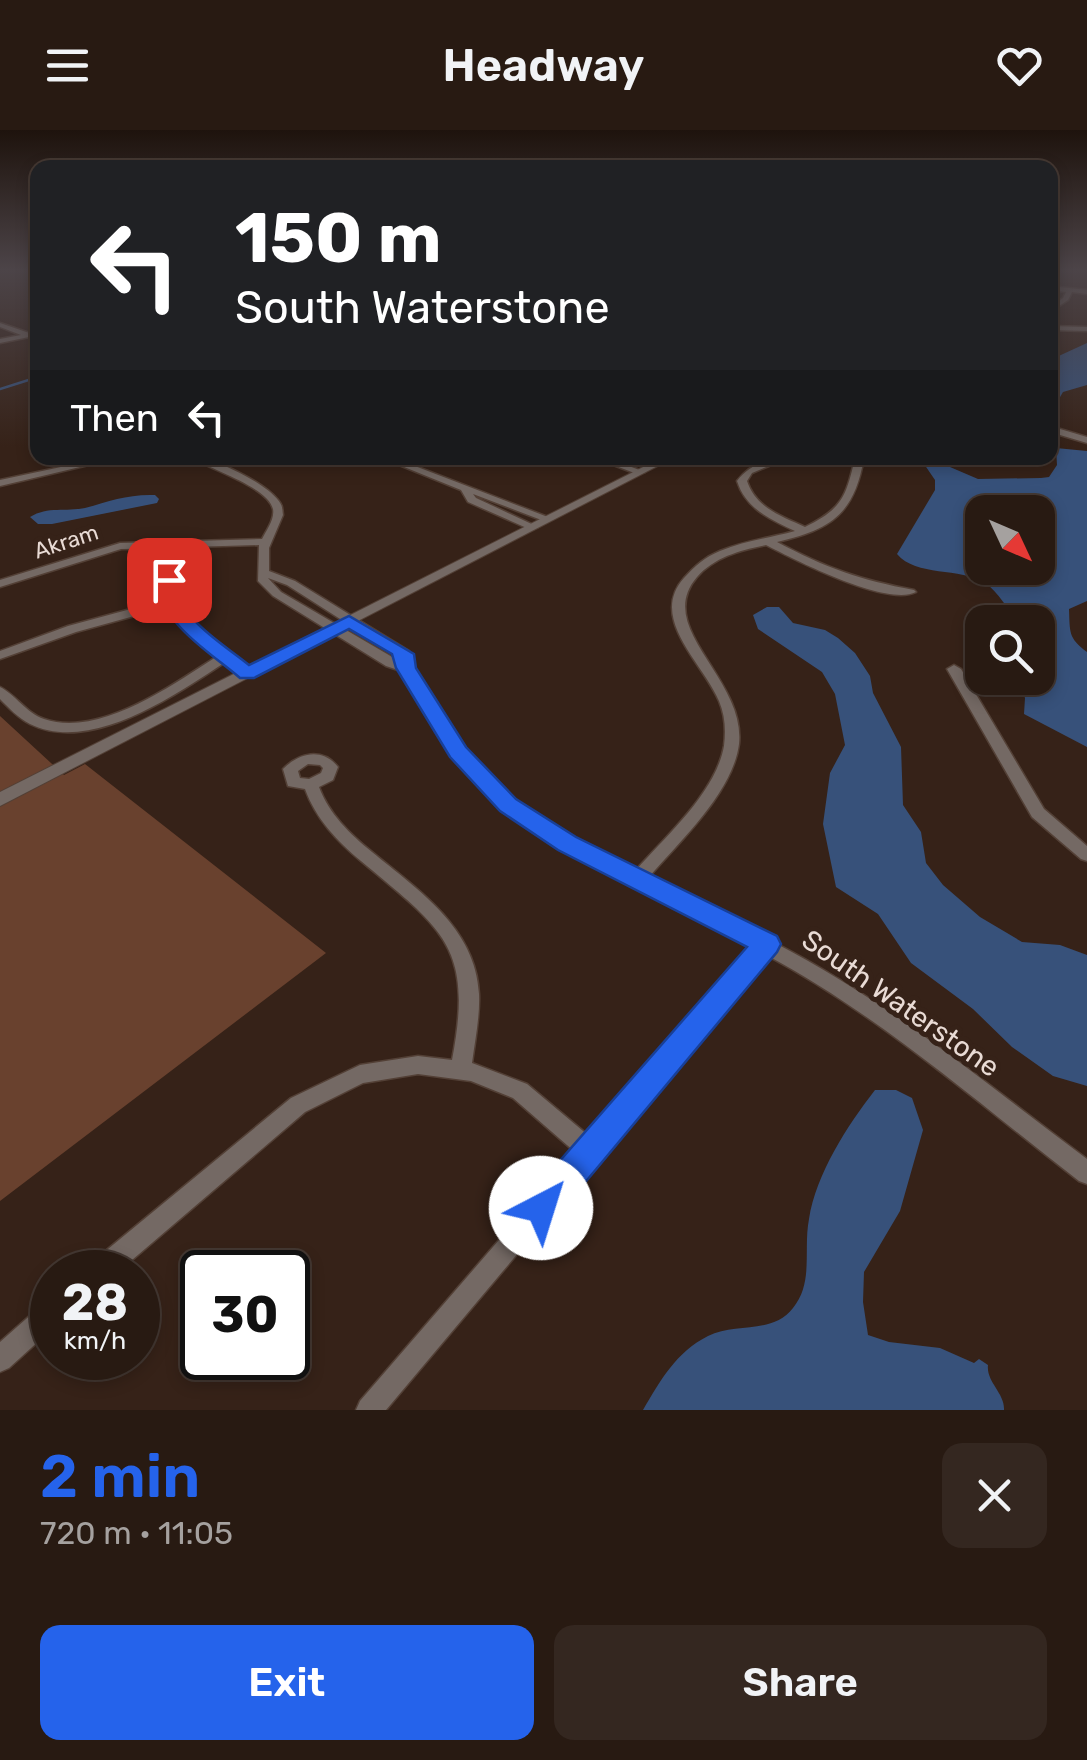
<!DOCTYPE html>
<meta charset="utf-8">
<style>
:root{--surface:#281a12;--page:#342720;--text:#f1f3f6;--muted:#a5a19f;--line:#443832;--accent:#2563eb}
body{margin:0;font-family:Rubik,sans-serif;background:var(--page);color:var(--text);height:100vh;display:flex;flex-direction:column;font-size:38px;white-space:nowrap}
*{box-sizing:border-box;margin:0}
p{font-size:32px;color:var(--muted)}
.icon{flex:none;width:55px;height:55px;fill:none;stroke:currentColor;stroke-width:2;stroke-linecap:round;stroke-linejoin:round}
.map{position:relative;height:1280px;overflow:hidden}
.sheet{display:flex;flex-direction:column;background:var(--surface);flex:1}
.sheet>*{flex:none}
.guide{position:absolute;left:30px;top:30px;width:1028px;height:305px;border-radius:20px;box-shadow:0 5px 15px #0003,0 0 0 2px var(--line);background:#202124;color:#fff;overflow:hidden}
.needle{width:65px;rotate:134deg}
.tools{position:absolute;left:965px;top:365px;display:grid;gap:20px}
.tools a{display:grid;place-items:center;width:90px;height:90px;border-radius:20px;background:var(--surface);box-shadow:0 5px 15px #0003,0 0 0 2px var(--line);font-size:50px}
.speed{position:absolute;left:30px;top:1120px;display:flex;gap:20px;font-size:50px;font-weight:700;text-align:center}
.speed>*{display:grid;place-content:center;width:130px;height:130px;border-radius:50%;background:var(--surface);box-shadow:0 5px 15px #0003,0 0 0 2px var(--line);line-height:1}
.speed small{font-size:25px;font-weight:400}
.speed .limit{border:5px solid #111;border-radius:15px;background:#fff;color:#111}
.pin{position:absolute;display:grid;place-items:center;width:85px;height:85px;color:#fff;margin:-42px;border-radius:20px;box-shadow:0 5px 15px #0006}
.me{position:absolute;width:110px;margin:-55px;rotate:40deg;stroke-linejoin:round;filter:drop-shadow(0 0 8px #0008)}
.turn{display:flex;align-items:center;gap:35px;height:210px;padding:0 40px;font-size:45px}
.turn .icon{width:130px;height:130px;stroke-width:2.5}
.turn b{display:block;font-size:70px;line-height:85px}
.then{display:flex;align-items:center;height:95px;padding:0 40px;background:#0003;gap:20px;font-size:38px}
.round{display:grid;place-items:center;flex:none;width:105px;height:105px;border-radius:20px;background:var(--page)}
.overview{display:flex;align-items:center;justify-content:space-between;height:170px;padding:0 40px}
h1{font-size:60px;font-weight:600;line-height:75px;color:var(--accent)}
.action{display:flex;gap:20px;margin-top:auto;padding:20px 40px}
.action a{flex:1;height:115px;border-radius:20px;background:var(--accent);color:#fff;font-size:40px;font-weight:600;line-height:115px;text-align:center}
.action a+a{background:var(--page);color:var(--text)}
header{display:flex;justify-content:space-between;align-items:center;height:130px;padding:0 40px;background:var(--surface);font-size:45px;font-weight:600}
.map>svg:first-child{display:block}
</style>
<header><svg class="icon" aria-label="menu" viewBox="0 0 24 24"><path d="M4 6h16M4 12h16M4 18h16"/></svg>Headway<svg class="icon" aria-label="heart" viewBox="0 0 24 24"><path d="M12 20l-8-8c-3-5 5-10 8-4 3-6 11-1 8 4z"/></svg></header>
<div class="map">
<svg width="1087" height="1280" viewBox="0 0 1087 1280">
<rect width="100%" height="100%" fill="#362218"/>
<path fill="#69412e" d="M 0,586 L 64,645 L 85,634 L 326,823 L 0,1071 Z"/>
<path fill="#37517a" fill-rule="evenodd" d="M 1087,213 L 1087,255 L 1063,262 L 1056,274 L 1050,276 L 1050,230 Z
M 1056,318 L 1087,321 L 1087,471 L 1069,479 C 1070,502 1068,508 1087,522 L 1087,617 L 1024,584 L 1025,568 L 1019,553 L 1026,552 L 1027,548 L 1038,548 L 1038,492 C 1007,492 1006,467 985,453 C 960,437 916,447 897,424 L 935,360 L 935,350 L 922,331 L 936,331 L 978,349 L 1041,348 L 1049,347 L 1057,335 ZM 1038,382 L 1038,438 L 982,438 L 982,382 Z
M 155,365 L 159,369 L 157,373 L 52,394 L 38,394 L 30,387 C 48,376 66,382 85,378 C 110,371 128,364 155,365 Z
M 767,477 L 779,477 L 793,493 L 825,500 L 838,508 L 855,523 L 870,546 L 873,563 L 901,617 L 903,675 L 921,702 L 926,733 L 943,755 L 980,787 L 1022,812 L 1060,815 L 1087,825 L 1087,956 L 1053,946 L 1012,917 L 973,879 L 911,833 L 878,784 L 836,757 L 823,694 L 830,643 L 845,615 L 835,564 L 822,542 L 758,499 L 753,485 Z
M 875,960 L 896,960 L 912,968 L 923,1000 L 900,1081 L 864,1142 L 863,1172 L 868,1205 L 889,1212 L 940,1218 L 974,1233 L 979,1229 L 988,1235 C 986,1252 1005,1263 1004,1280 L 643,1280 C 660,1251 676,1222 708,1206 C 735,1192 772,1205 793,1178 C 814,1152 803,1120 809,1089 C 816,1044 847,996 875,960 Z"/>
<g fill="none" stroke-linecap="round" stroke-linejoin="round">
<path stroke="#37517a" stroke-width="2.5" d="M 0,259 L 38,247"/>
<g stroke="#534036" stroke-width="3">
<path id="minor" d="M 1050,156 L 1087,160 L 1087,164 L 1072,162 L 1068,170 L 1050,182 L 1050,177 L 1063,168 L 1066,162 L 1050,160 Z
M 0,193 L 38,206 L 38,210 L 29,207 L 0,213 L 0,209 L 21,205 L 0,197 Z
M 1050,196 L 1087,197 L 1087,201 L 1050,200 Z
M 1050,296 L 1087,307 L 1087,313 L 1050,302 Z
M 103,328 L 118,328 L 0,356 L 0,350 Z
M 193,328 C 214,327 265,353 278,370 C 283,376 282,378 283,385 L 269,418 L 269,441 L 295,451 L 409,521 L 413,538 L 463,619 L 486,646 L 538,689 L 636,740 C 666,706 716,662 724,616 C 726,600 725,585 719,571 C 703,533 648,488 684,448 C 695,436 705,427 720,421 C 744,411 770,408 795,401 C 770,389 746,379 737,351 C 749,335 768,328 788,328 L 752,343 L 747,351 C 756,378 781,386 805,397 C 842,379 846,367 855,328 L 864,328 C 854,384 832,399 777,412 C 826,438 860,450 914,460 L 916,462 C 887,477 795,430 766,415 C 741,420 714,427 697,447 C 653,498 746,548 739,614 C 733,662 680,711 649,747 L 765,807 L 773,809 L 775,813 C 888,871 986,954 1087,1029 L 1087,1054 L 1079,1051 C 978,973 880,886 768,826 L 386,1280 L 356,1280 L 360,1271 L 575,1022 L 513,968 L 471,951 L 418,944 L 363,953 L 305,982 L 118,1142 L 88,1142 L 91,1133 L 291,968 L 360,935 L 418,926 L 452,930 C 474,816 443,800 361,731 C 337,711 316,689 305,659 L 288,656 L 283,639 C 299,623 322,617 338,637 L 333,650 L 319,657 C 329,684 350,704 372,722 C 418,760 476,798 479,864 C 480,887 475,910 472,933 L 527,954 L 589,1006 L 753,818 L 526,697 L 476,654 L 453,625 L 401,541 L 386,536 L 273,466 L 258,451 L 259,415 L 190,417 C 182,430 172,446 174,462 C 176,491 229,525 252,541 L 254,544 L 252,547 L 242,547 L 224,533 C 175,565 91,624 30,594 C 18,588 9,578 0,569 L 0,557 C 16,565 26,583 44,589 C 99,608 172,555 216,527 L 185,500 L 167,477 L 76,502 L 0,529 L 0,521 L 68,496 L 164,470 C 160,450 169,434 179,418 L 121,419 L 0,457 L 0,450 L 120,413 L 262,409 C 266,401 275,389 273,379 C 268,357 211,340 193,328 ZM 268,448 L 287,455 L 398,526 L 399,531 L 281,462 ZM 308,634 L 320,635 L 323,638 L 321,643 L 309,649 L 300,648 L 298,641 Z
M 382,328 L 394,328 L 553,389 L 544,391 L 473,364 L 476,368 L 538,397 L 529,399 L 468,372 L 461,360 Z
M 595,328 L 607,328 L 645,342 L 637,344 Z
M 954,535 L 961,539 L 1044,679 L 1087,716 L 1087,731 L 1081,729 L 1032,687 L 947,539 Z
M 52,1170 L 52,1199 L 9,1238 L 0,1242 L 0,1212 L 43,1174 Z"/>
</g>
<g stroke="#534036" stroke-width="2">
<path id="tertiary" d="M 661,328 L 673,328 L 0,676 L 0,662 Z"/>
</g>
<use href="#minor" fill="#746964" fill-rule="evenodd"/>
<use href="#tertiary" fill="#746964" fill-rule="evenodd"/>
</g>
<linearGradient id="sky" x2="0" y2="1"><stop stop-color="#1e130d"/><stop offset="0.44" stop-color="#4c4448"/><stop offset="1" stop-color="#4c4448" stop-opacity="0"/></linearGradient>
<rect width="1087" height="317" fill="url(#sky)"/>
<path fill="#2563eb" stroke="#184099" stroke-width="2.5" d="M 169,445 L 178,450 C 174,487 224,514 249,535 L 349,486 L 414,524 L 416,538 L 466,617 L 516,669 L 576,707 L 777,806 L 781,814 L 777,822 L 553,1091 L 541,1096 L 529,1091 L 523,1078 L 529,1066 L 747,817 L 558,720 L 500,681 L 450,627 L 396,538 L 392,524 L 349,499 L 254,548 L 240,548 C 213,524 155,491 161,450 Z"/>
<g text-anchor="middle" stroke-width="10" stroke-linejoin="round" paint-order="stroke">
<g font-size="22" fill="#e9dbd5" stroke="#362218">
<text transform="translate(66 411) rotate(-18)" y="8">Akram</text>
</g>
<g font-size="28" fill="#e9dbd5" stroke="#362218">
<text transform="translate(901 873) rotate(35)" y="10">South Waterstone</text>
</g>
</g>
</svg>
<div class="tools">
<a><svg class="needle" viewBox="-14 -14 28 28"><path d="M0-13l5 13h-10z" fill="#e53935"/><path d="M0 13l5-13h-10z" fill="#a5a19f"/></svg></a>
<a><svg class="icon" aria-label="search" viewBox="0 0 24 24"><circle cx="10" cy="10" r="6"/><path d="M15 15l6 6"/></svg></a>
</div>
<div class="speed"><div>28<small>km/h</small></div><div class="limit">30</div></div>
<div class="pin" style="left:169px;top:450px;background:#d93025"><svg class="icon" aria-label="arrive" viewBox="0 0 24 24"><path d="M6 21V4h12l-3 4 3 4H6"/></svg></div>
<svg class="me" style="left:541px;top:1078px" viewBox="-20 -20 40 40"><circle r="19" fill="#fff"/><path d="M0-13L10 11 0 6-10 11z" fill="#2563eb"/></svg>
<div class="guide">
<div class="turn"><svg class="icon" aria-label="left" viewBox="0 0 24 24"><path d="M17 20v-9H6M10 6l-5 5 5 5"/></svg><div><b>150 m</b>South Waterstone</div></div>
<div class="then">Then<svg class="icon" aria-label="left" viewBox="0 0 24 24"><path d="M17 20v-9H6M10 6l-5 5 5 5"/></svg></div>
</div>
</div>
<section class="sheet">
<div class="overview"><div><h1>2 min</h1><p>720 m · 11:05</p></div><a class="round"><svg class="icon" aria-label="close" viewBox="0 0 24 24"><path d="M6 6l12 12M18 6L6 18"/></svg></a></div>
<div class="action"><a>Exit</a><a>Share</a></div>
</section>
